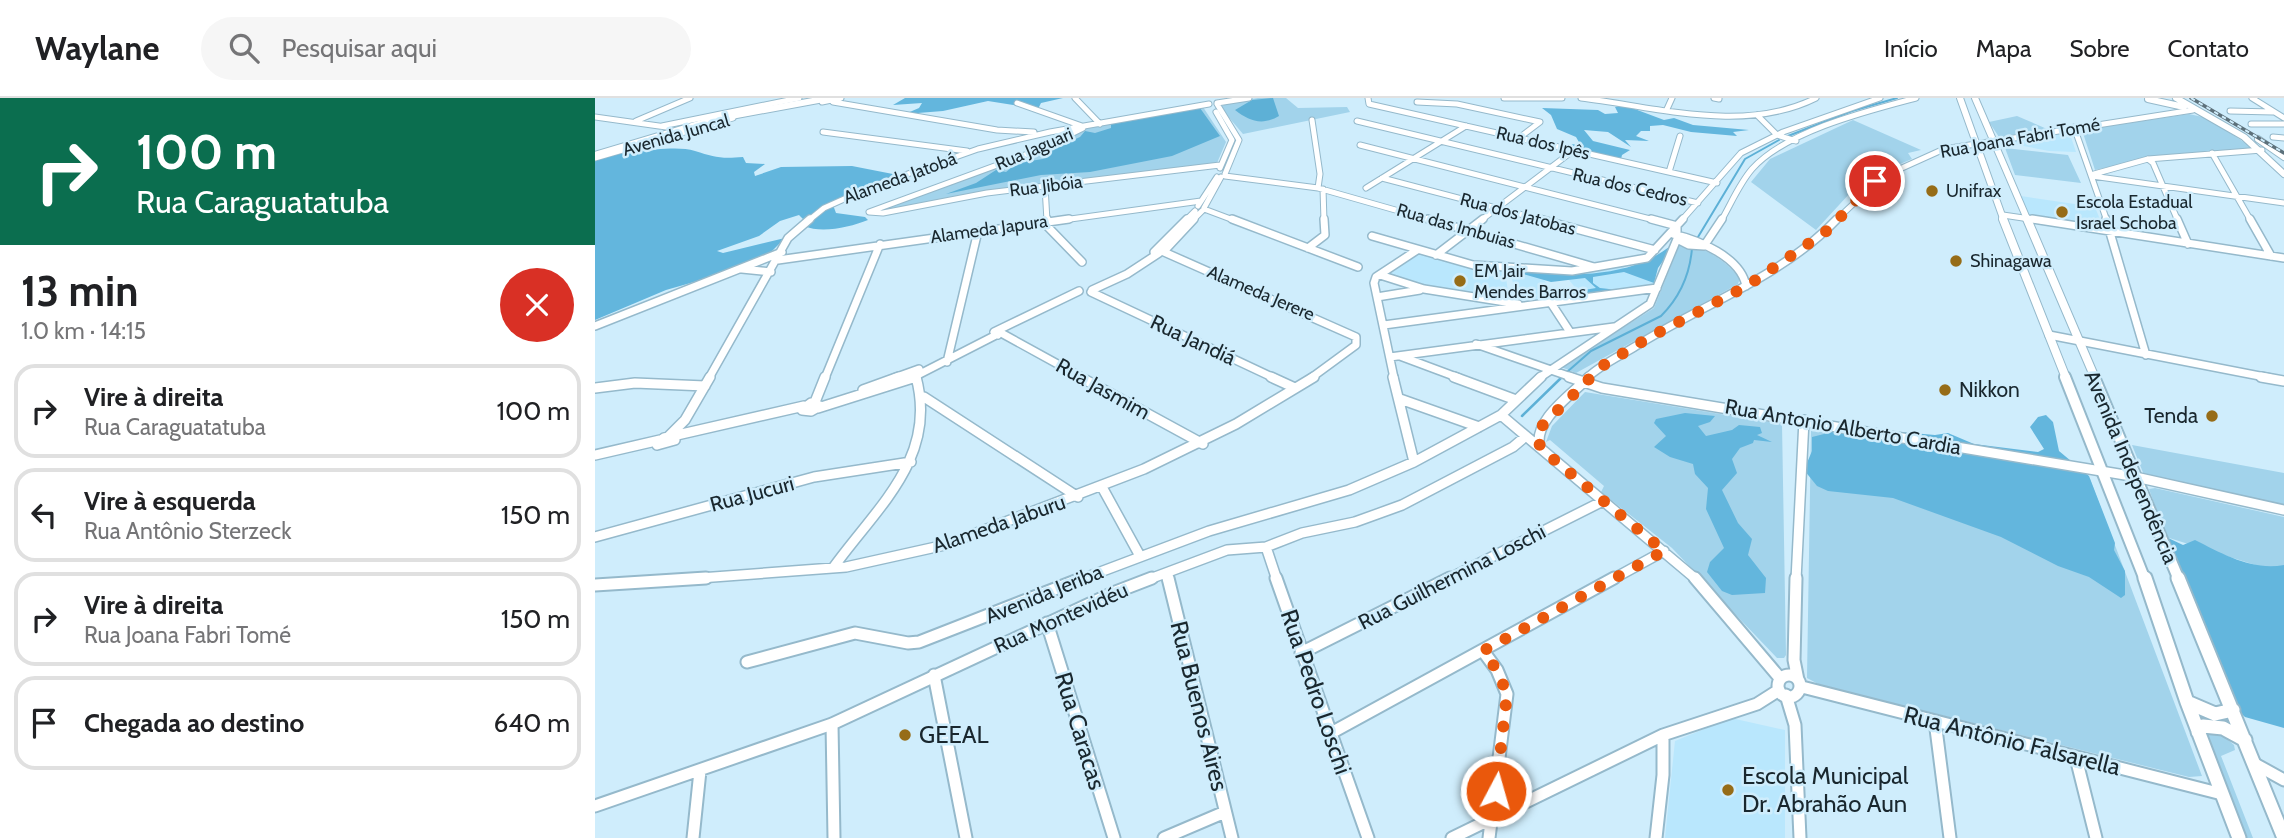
<!DOCTYPE html>
<html lang="pt">
<meta charset="utf-8">
<style>
:root{--surface:#fff;--page:#f6f6f6;--text:#202124;--muted:#757577;--line:#e0e0e0}
body{margin:0;font-family:Cabin,sans-serif;background:var(--page);color:var(--text);height:100vh;display:flex;flex-direction:column;font-size:26px;white-space:nowrap}
*{box-sizing:border-box;margin:0}
p{font-size:23px;color:var(--muted)}
.icon{flex:none;width:38px;height:38px;fill:none;stroke:currentColor;stroke-width:2;stroke-linecap:round;stroke-linejoin:round}
.map{position:relative;flex:1;overflow:hidden}
.panel{display:flex;flex-direction:column;background:var(--surface);width:595px}
.panel>*{flex:none}
.hud{background:#0b6e4f;color:#fff;overflow:hidden}
.pin{position:absolute;display:grid;place-items:center;width:60px;height:60px;color:#fff;margin:-30px;border:4px solid #fff;border-radius:50%;box-shadow:0 2px 7px #0007}
.me{position:absolute;width:77px;margin:-38px;rotate:6deg;stroke-linejoin:round;filter:drop-shadow(0 0 5px #0008)}
.turn{display:flex;align-items:center;gap:24px;height:147px;padding:0 21px;font-size:32px}
.turn .icon{width:91px;height:91px;stroke-width:2.5}
.turn b{display:block;font-size:49px;line-height:60px}
.round{display:grid;place-items:center;flex:none;width:74px;height:74px;border-radius:37px;background:var(--page)}
.summary{display:flex;align-items:center;justify-content:space-between;height:119px;padding:0 21px}
h1{font-size:42px;font-weight:700;line-height:52px}
ul{padding:0;list-style:none}
li{display:flex;align-items:center;gap:21px;height:94px;margin:0 14px 10px;padding:0 7px;border:4px solid var(--line);border-radius:21px}
li div{flex:1}
li b{display:block;font-size:26px}
li em{font-style:normal}
header{display:flex;align-items:center;gap:42px;box-sizing:border-box;height:98px;padding:0 35px;background:var(--surface);border-bottom:2px solid var(--line)}
header strong{font-size:33px}
nav{display:flex;gap:38px;margin-inline-start:auto;font-size:24px}
.search{width:490px;height:63px;background:var(--page);display:flex;align-items:center;gap:18px;box-sizing:border-box;padding:0 24px;border-radius:38px;color:var(--muted);font-size:26px}
main{display:flex;flex:1;min-height:0}
.map>svg:first-child{display:block}
</style>
<header>
<strong>Waylane</strong>
<div class="search"><svg class="icon" aria-label="search" viewBox="0 0 24 24"><circle cx="10" cy="10" r="6"/><path d="M15 15l6 6"/></svg>Pesquisar aqui</div>
<nav><a>Início</a><a>Mapa</a><a>Sobre</a><a>Contato</a></nav>
</header>
<main>
<section class="panel">
<div class="hud">
<div class="turn"><svg class="icon" aria-label="right" viewBox="0 0 24 24"><path d="M7 20v-9h11M14 6l5 5-5 5"/></svg><div><b>100 m</b>Rua Caraguatatuba</div></div>
</div>
<div class="summary"><div><h1>13 min</h1><p>1.0 km · 14:15</p></div><a class="round" style="background:#d93025;color:#fff"><svg class="icon" aria-label="close" viewBox="0 0 24 24"><path d="M6 6l12 12M18 6L6 18"/></svg></a></div>
<ul>
<li><svg class="icon" aria-label="right" viewBox="0 0 24 24"><path d="M7 20v-9h11M14 6l5 5-5 5"/></svg><div><b>Vire à direita</b><p>Rua Caraguatatuba</p></div><em>100 m</em></li>
<li><svg class="icon" aria-label="left" viewBox="0 0 24 24"><path d="M17 20v-9H6M10 6l-5 5 5 5"/></svg><div><b>Vire à esquerda</b><p>Rua Antônio Sterzeck</p></div><em>150 m</em></li>
<li><svg class="icon" aria-label="right" viewBox="0 0 24 24"><path d="M7 20v-9h11M14 6l5 5-5 5"/></svg><div><b>Vire à direita</b><p>Rua Joana Fabri Tomé</p></div><em>150 m</em></li>
<li><svg class="icon" aria-label="arrive" viewBox="0 0 24 24"><path d="M6 21V4h12l-3 4 3 4H6"/></svg><div><b>Chegada ao destino</b></div><em>640 m</em></li>
</ul>
</section>
<div class="map">
<svg width="1689" height="740" viewBox="0 0 1689 740">
<rect width="100%" height="100%" fill="#cfedfc"/>
<path fill="#b9e7fd" d="M 1474,33 L 1481,54 L 1454,53 L 1408,44 Z
M 1426,98 L 1500,109 L 1508,129 L 1433,119 Z
M 822,155 L 910,173 L 914,200 L 838,189 L 796,176 L 795,174 Z
M 1028,169 L 1063,180 L 1062,186 L 987,198 L 970,177 Z
M 915,173 L 945,176 L 960,198 L 936,202 L 925,200 L 921,197 Z
M 1136,620 L 1190,632 L 1190,740 L 1070,740 L 1080,643 Z"/>
<path fill="#a2d3eb" d="M 663,0 L 691,0 L 703,10 L 752,9 L 755,14 L 648,36 L 625,9 L 633,5 Z
M 608,9 L 631,44 L 622,65 L 403,91 L 285,115 L 281,112 L 465,45 L 496,28 Z
M 1594,16 L 1612,20 L 1658,50 L 1558,59 L 1500,72 L 1487,32 Z
M 1422,18 L 1452,31 L 1404,39 L 1394,24 Z
M 1258,22 L 1326,52 L 1313,55 L 1317,61 L 1267,82 L 1221,132 L 1156,84 L 1175,61 Z
M 1410,50 L 1473,57 L 1486,85 L 1420,77 Z
M 1084,148 C 1106,145 1131,163 1145,180 L 1143,186 L 981,275 L 966,269 L 1059,210 Z
M 990,294 L 1187,326 L 1191,557 L 1189,560 L 1182,560 L 1077,450 L 1006,394 L 1009,388 L 955,342 L 951,344 L 957,328 Z
M 1216,332 L 1495,381 L 1607,678 L 1594,679 L 1225,587 L 1212,580 Z
M 1537,347 L 1689,375 L 1689,407 L 1549,377 Z
M 1560,390 L 1689,419 L 1689,476 L 1571,439 L 1554,391 Z
M 1622,632 L 1639,647 L 1640,652 L 1626,658 L 1658,740 L 1650,740 L 1610,635 Z"/>
<path fill="#63b6dd" d="M 310,0 L 468,0 L 446,5 L 443,11 L 393,3 L 348,13 L 310,16 L 324,10 L 327,5 L 298,7 Z
M 1029,7 L 1069,22 L 1079,20 L 1098,27 L 1154,32 L 1138,34 L 1142,38 L 1096,34 L 1068,27 L 1055,28 L 1055,33 L 1046,33 L 1041,38 L 1054,43 L 1030,42 L 1036,49 L 1013,34 L 989,32 L 998,43 L 1035,52 L 1027,57 L 1026,61 L 963,47 L 985,46 L 981,39 L 962,31 L 956,17 L 947,10 L 1003,12 L 1010,16 L 1023,15 L 1020,9 Z
M 43,53 C 60,52 84,48 100,53 C 119,59 125,61 148,59 L 151,65 L 170,66 L 159,74 L 160,78 L 186,69 L 257,68 L 308,78 L 238,107 L 241,115 L 270,119 L 273,122 C 255,129 227,136 209,128 L 210,123 L 204,117 L 185,123 L 164,138 L 122,153 L 128,155 L 190,140 L 177,153 L 141,172 L 71,192 L 0,222 L 0,60 Z
M 1074,149 L 1078,149 L 1063,170 L 1059,185 L 1029,174 L 998,179 L 998,185 L 1005,190 L 1023,192 L 961,201 L 959,197 L 1001,190 L 990,180 L 956,184 L 918,173 C 970,178 1031,182 1074,149 Z
M 1090,315 L 1120,318 L 1115,324 L 1103,328 L 1111,338 L 1137,332 L 1144,327 L 1165,329 L 1167,335 L 1162,337 L 1177,344 L 1159,342 L 1158,345 L 1145,350 L 1137,361 L 1142,375 L 1127,392 L 1143,425 L 1157,441 L 1153,457 L 1171,480 L 1170,495 L 1137,497 L 1127,493 L 1112,474 L 1115,464 L 1129,450 L 1111,411 L 1113,390 L 1100,376 L 1098,366 L 1075,359 L 1059,349 L 1071,338 L 1059,325 L 1061,321 Z
M 1451,317 L 1458,324 L 1464,353 L 1494,378 L 1520,445 L 1519,452 L 1530,473 L 1530,497 L 1526,500 L 1494,479 L 1463,468 L 1406,439 L 1298,400 L 1233,393 L 1222,388 L 1209,372 L 1217,353 L 1217,339 L 1229,336 L 1227,330 L 1251,336 L 1283,332 L 1340,337 L 1353,335 L 1379,346 L 1443,354 L 1449,351 L 1435,329 L 1443,319 Z
M 1571,439 L 1588,447 L 1600,442 C 1628,456 1657,473 1689,467 L 1689,630 L 1650,619 L 1641,611 L 1608,522 Z"/>
<path fill="#5db0d6" d="M 678,0 L 684,18 C 667,28 654,23 640,12 L 657,2 Z
M 605,10 L 625,38 L 577,58 L 495,74 L 446,77 L 351,96 L 381,85 L 401,72 L 411,74 L 422,65 L 448,61 L 458,51 L 485,39 L 490,33 L 500,35 L 516,30 L 516,26 Z"/>
<g fill="none" stroke-linecap="round" stroke-linejoin="round">
<path stroke="#5db0d6" stroke-width="2" d="M 1193,38 L 1257,13 L 1302,0
M 1103,139 L 1150,61 L 1184,42
M 972,274 L 996,253 L 1066,218 C 1084,200 1095,176 1097,150"/>
<path stroke="#5db0d6" stroke-width="2.5" d="M 927,318 L 967,279"/>
<g stroke="#95b9cb" stroke-width="7">
<path id="minor-far3" d="M 480,0 L 505,26
M 773,0 L 774,6 L 1122,85
M 909,0 L 967,0
M 986,0 C 1062,9 1149,36 1221,0
M 1119,0 L 1124,1
M 1657,0 L 1689,20
M 227,4 L 246,0
M 238,4 L 402,32 L 439,34
M 822,4 L 862,6 L 945,24 L 924,40
M 422,5 L 487,28
M 622,5 L 654,0
M 622,6 L 644,42 L 630,76
M 1072,11 L 1077,0
M 1635,13 L 1678,14
M 621,14 L 637,42 L 625,70
M 1162,17 L 1182,37 L 1201,43
M 0,19 L 71,29
M 717,22 L 725,76 L 723,90
M 41,23 L 95,0
M 762,23 L 1103,105
M 1656,26 L 1689,26
M 67,28 L 204,0
M 1479,29 L 1512,123
M 488,30 L 446,51 L 274,114 L 288,115 L 392,95 L 625,67
M 228,34 L 372,53
M 1678,39 L 1689,40
M 765,47 L 1063,123
M 1617,55 L 1656,123
M 0,60 L 138,20
M 1553,61 L 1558,65 L 1583,123
M 1074,74 L 1085,38
M 1499,76 L 1553,61 L 1667,52
M 630,78 L 723,90 L 839,123
M 1497,78 L 1689,105
M 787,80 L 951,123
M 450,88 L 452,123
M 771,90 L 871,28
M 728,91 L 729,123
M 603,108 L 622,79
M 609,110 L 626,79
M 609,111 L 641,123
M 1408,117 L 1448,123
M 213,123 L 229,110 L 276,89 L 383,51 L 455,34 L 614,6
M 461,123 L 606,103
M 590,123 L 600,113
M 597,123 L 607,113
M 885,123 L 979,52
M 1086,123 L 1146,55 L 1188,34 L 1285,0
M 1126,123 C 1136,106 1144,86 1157,71 C 1191,33 1272,13 1321,0
M 1240,123 L 1287,79 L 1349,51 L 1598,12"/>
</g>
<g stroke="#95b9cb" stroke-width="10">
<path id="minor-far2" d="M 452,121 L 452,128 L 487,164
M 637,121 L 763,169
M 833,121 L 999,169
M 944,121 L 1060,152
M 1056,121 L 1082,128
M 1437,121 L 1689,160
M 1511,121 L 1551,257
M 1582,121 L 1593,146
M 1655,121 L 1676,158
M 1078,136 C 1103,142 1146,159 1151,188
M 777,138 L 878,167 L 977,173 L 1052,160 L 1088,121
M 1082,141 L 1094,147 L 1109,148 L 1127,121
M 565,150 L 571,153 L 559,154 L 592,121
M 713,150 L 730,137 L 729,121
M 571,151 L 599,121
M 569,154 L 761,239 L 761,247 L 716,280
M 841,157 L 888,121
M 183,162 L 474,121
M 147,171 L 176,174
M 785,177 L 829,191 L 923,206
M 497,192 L 532,176 L 564,155
M 496,194 L 679,280
M 782,199 L 825,192
M 956,205 L 975,234
M 789,227 L 1062,190
M 0,228 L 187,154
M 408,236 L 488,280
M 403,237 L 399,234 L 484,193
M 1454,237 L 1675,280
M 881,246 L 979,280
M 805,258 L 864,280
M 795,259 L 1019,229
M 352,264 L 383,133
M 320,273 L 322,280
M 114,280 L 193,140 L 215,121
M 230,280 L 285,146
M 299,280 L 324,271
M 317,280 L 401,237
M 799,280 L 779,185 L 781,179 L 822,152
M 944,280 L 1055,206 L 1082,141 L 1082,128
M 992,280 C 1005,267 1025,258 1041,248 C 1108,206 1187,179 1242,121"/>
</g>
<g stroke="#95b9cb" stroke-width="12">
<path id="minor-far1" d="M 485,279 L 608,346
M 676,279 L 700,290
M 798,279 L 819,364
M 859,279 L 921,302
M 974,279 L 1007,290 L 1536,378 L 1689,412
M 1666,279 L 1689,283
M 0,290 L 40,285 L 110,288
M 268,292 L 304,279
M 329,299 L 483,399
M 805,301 L 884,329
M 220,304 L 230,279
M 216,305 L 225,308 L 216,313 L 207,312 Z
M 223,310 L 321,279
M 906,317 L 1102,482
M 74,338 L 90,322 L 115,279
M 79,339 L 80,342 L 62,347 L 69,340 L 209,308
M 945,350 C 937,323 976,297 994,279
M 0,357 L 65,342
M 507,389 L 545,458
M 0,439 L 219,379 L 316,364
M 671,449 L 682,482
M 238,470 C 282,409 343,360 321,279
M 572,477 L 573,482
M 78,482 L 251,469 L 350,447 L 549,371 L 641,326 L 719,279
M 484,482 L 614,433 L 754,392 L 819,364 L 906,317 L 946,279
M 552,482 L 632,452 L 671,449 L 707,435 L 760,424 L 807,407 L 918,349 L 931,338
M 851,482 L 1008,403
M 1016,482 L 1069,453
M 1201,482 L 1209,322"/>
</g>
<g stroke="#95b9cb" stroke-width="15">
<path id="minor" d="M 573,480 L 637,740
M 681,480 L 773,740
M 1100,480 L 1184,579
M 1201,480 L 1199,562 L 1203,582
M 0,487 L 111,480
M 452,525 L 519,740
M 888,553 L 902,572 L 912,596 L 894,740
M 706,555 L 855,480
M 152,564 L 260,535 L 313,545 L 324,544 L 488,480
M1183 588a11 11 0 1 1 22 0a11 11 0 1 1-22 0Z
M 339,577 L 371,740
M 1207,589 L 1627,696
M 1191,597 L 1200,627 L 1205,740
M 1340,623 L 1355,740
M 237,626 L 239,740
M 736,635 L 1019,480
M 1481,660 L 1501,740
M 1660,666 L 1689,682
M 0,708 L 237,626 L 518,495 L 557,480
M 98,740 L 105,673
M 569,740 L 630,714
M 857,740 L 1068,637 L 1162,606 L 1184,592
M 1061,740 L 1068,677 L 1068,637"/>
</g>
<g stroke="#95b9cb" stroke-width="8">
<path id="major-far3" d="M 1365,0 L 1409,123
M 1380,0 L 1433,123
M 1581,0 L 1649,39 L 1689,76
M 1553,1 L 1589,9
M 1663,41 L 1689,59
M 0,57 L 120,21 L 234,0"/>
</g>
<g stroke="#95b9cb" stroke-width="10">
<path id="major-far2" d="M 1408,121 L 1471,280
M 1432,121 L 1500,280"/>
</g>
<g stroke="#95b9cb" stroke-width="14">
<path id="major-far1" d="M 1470,279 L 1550,482
M 1499,279 L 1584,482"/>
</g>
<g stroke="#95b9cb" stroke-width="17">
<path id="major" d="M 1550,480 L 1592,604 L 1644,740
M 1583,480 L 1689,740
M 1592,604 L 1620,616 L 1638,612
M 1603,634 L 1608,628 L 1628,630 L 1650,642"/>
</g>
<use href="#minor-far3" stroke="#fff" stroke-width="5"/>
<use href="#minor-far2" stroke="#fff" stroke-width="7"/>
<use href="#minor-far1" stroke="#fff" stroke-width="9"/>
<use href="#minor" stroke="#fff" stroke-width="11"/>
<use href="#major-far3" stroke="#fff" stroke-width="6"/>
<use href="#major-far2" stroke="#fff" stroke-width="8"/>
<use href="#major-far1" stroke="#fff" stroke-width="10"/>
<use href="#major" stroke="#fff" stroke-width="13"/>
<g stroke="#5d717b" stroke-width="3.5">
<path id="rail" d="M 1596,0 L 1689,55"/>
</g>
<use href="#rail" stroke="#cfedfc" stroke-width="2" stroke-dasharray="4.5" stroke-linecap="butt"/>
</g>
<g fill="none" stroke-linecap="round" stroke-linejoin="round">
<path stroke="#ea580c" stroke-width="12" stroke-dasharray="0 21.6" d="M 901,693 L 912,596 L 902,572 L 888,553 L 1069,453 L 945,350 L 943,332 L 1007,268 L 1055,239 L 1152,188 L 1207,150 L 1233,132 L 1280,83"/>
</g>
<g fill="#966c17" stroke="#cfedfc" stroke-width="2.5">
<circle cx="1337" cy="93" r="7"/>
<circle cx="1467" cy="114" r="7"/>
<circle cx="1361" cy="163" r="7"/>
<circle cx="865" cy="183" r="7"/>
<circle cx="1350" cy="292" r="7"/>
<circle cx="1617" cy="318" r="7"/>
<circle cx="310" cy="637" r="7"/>
<circle cx="1133" cy="692" r="7"/>
</g>
<g text-anchor="middle" stroke-width="5" stroke-linejoin="round" paint-order="stroke">
<g font-size="18" fill="#19272e" stroke="#cfedfc">
<text transform="translate(81 37) rotate(-16)" y="6">Avenida Juncal</text>
<text transform="translate(1425 40) rotate(-10)" y="6">Rua Joana Fabri Tomé</text>
<text transform="translate(948 45) rotate(13)" y="6">Rua dos Ipês</text>
<text transform="translate(439 51) rotate(-23)" y="6">Rua Jaguari</text>
<text transform="translate(305 80) rotate(-20)" y="6">Alameda Jatobá</text>
<text transform="translate(451 88) rotate(-7)" y="6">Rua Jibóia</text>
<text transform="translate(1035 89) rotate(13)" y="6">Rua dos Cedros</text>
<text transform="translate(923 116) rotate(15)" y="6">Rua dos Jatobas</text>
<text transform="translate(861 128) rotate(16)" y="6">Rua das Imbuias</text>
<text transform="translate(394 131) rotate(-8)" y="6">Alameda Japura</text>
<text transform="translate(666 195) rotate(23)" y="6">Alameda Jerere</text>
</g>
<g font-size="18" fill="#19272e" stroke="#cfedfc" text-anchor="start">
<text x="1351" y="99">Unifrax</text>
<text x="1481" y="110">Escola Estadual<tspan x="1481" dy="21">Israel Schoba</tspan></text>
<text x="1375" y="169">Shinagawa</text>
<text x="879" y="179">EM Jair<tspan x="879" dy="21">Mendes Barros</tspan></text>
</g>
<g font-size="21" fill="#19272e" stroke="#cfedfc">
<text transform="translate(598 242) rotate(25)" y="7">Rua Jandiá</text>
<text transform="translate(508 291) rotate(29)" y="7">Rua Jasmim</text>
<text transform="translate(1248 329) rotate(10)" y="7">Rua Antonio Alberto Cardia</text>
<text transform="translate(1536 369) rotate(67)" y="7">Avenida Independência</text>
<text transform="translate(157 396) rotate(-15)" y="7">Rua Jucuri</text>
<text transform="translate(404 426) rotate(-19)" y="7">Alameda Jaburu</text>
<text transform="translate(857 479) rotate(-27)" y="7">Rua Guilhermina Loschi</text>
<text transform="translate(449 496) rotate(-22)" y="7">Avenida Jeriba</text>
<text transform="translate(466 520) rotate(-24)" y="7">Rua Montevidéu</text>
</g>
<g font-size="21" fill="#19272e" stroke="#cfedfc" text-anchor="start">
<text x="1364" y="299">Nikkon</text>
<text x="1603" y="325" text-anchor="end">Tenda</text>
</g>
<g font-size="24" fill="#19272e" stroke="#cfedfc">
<text transform="translate(721 594) rotate(71)" y="8">Rua Pedro Loschi</text>
<text transform="translate(604 608) rotate(76)" y="8">Rua Buenos Aires</text>
<text transform="translate(485 633) rotate(73)" y="8">Rua Caracas</text>
<text transform="translate(1417 643) rotate(14)" y="8">Rua Antônio Falsarella</text>
</g>
<g font-size="24" fill="#19272e" stroke="#cfedfc" text-anchor="start">
<text x="324" y="645">GEEAL</text>
<text x="1147" y="686">Escola Municipal<tspan x="1147" dy="28">Dr. Abrahão Aun</tspan></text>
</g>
</g>
</svg>
<div class="pin" style="left:1280px;top:83px;background:#d93025"><svg class="icon" aria-label="arrive" viewBox="0 0 24 24"><path d="M6 21V4h12l-3 4 3 4H6"/></svg></div>
<svg class="me" style="left:901px;top:693px" viewBox="-20 -20 40 40"><circle r="17" fill="#ea580c" stroke="#fff" stroke-width="3"/><path d="M0-11L8 9 0 5-8 9z" fill="#fff"/></svg>
</div>
</main>
